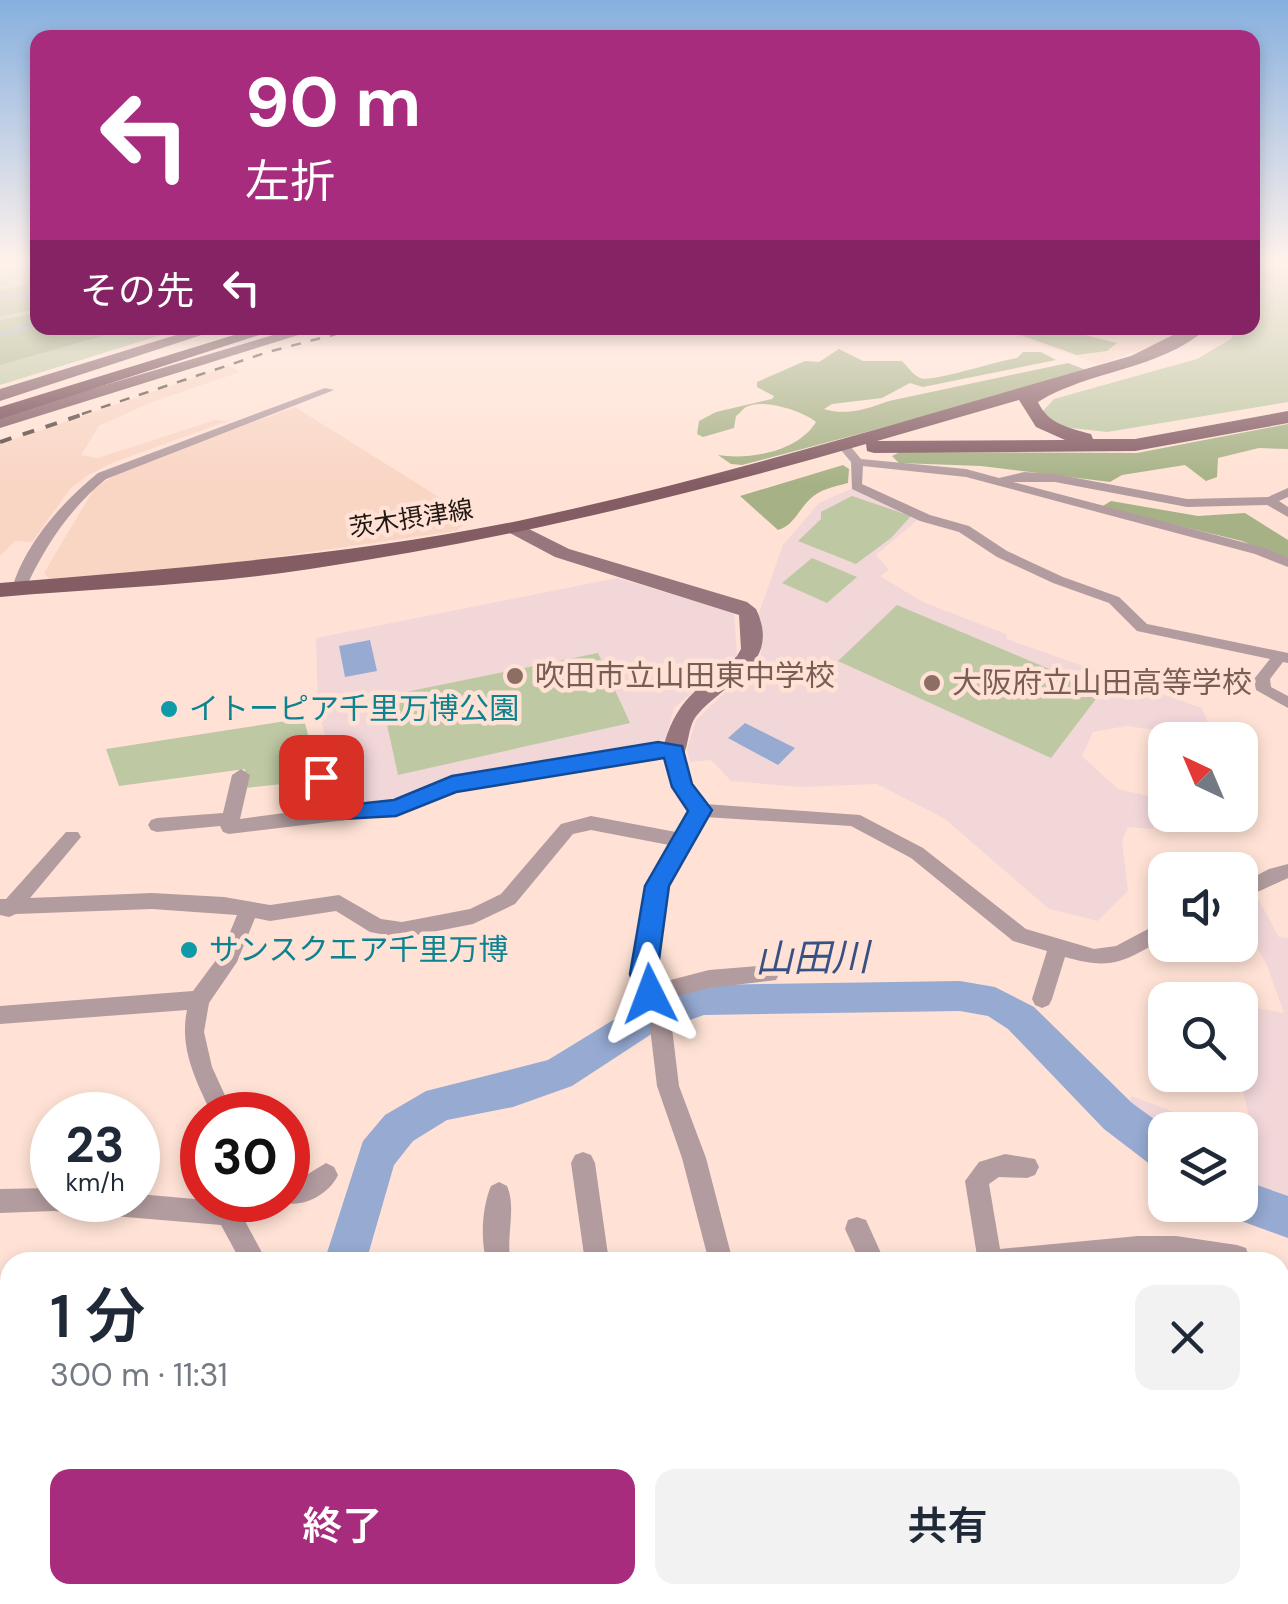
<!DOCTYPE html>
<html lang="ja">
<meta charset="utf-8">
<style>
:root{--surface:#fff;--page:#f2f2f3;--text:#1f2937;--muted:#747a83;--accent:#a82c7e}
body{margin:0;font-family:"DM Sans","Noto Sans JP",sans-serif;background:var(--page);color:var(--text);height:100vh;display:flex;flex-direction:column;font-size:38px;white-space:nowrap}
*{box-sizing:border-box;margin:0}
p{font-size:32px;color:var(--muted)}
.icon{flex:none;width:55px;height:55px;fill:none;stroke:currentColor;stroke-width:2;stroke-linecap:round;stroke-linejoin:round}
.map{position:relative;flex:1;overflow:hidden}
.drawer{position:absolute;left:0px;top:1252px;width:1290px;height:352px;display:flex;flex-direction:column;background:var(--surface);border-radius:30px 30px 0 0;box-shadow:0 5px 15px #0003}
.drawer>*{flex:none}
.top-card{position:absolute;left:30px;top:30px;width:1230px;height:305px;border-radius:20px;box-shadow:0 5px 15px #0003;background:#a82c7e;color:#fff;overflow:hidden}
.needle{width:65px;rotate:316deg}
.fabs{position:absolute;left:1148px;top:722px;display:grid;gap:20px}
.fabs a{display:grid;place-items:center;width:110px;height:110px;border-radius:20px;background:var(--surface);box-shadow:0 5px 15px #0003;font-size:50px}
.speed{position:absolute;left:30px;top:1092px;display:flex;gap:20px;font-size:50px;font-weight:700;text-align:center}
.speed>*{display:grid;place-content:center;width:130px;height:130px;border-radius:50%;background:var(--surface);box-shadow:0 5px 15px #0003;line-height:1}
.speed small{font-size:25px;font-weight:400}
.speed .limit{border:15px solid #d22;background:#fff;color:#111}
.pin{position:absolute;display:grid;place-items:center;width:85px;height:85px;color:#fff;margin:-42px;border-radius:20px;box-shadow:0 5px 15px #0006}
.me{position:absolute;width:110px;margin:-55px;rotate:357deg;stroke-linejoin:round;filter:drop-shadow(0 0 8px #0008)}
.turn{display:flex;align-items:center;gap:35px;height:210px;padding:0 50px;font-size:45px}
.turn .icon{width:130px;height:130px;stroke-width:2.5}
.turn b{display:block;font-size:70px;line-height:85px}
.then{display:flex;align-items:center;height:95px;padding:0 50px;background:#0003;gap:20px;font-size:38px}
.round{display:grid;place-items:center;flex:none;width:105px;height:105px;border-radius:20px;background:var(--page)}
.head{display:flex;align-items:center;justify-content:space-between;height:170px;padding:0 50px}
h1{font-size:60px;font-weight:600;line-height:75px}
.button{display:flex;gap:20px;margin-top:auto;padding:20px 50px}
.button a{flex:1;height:115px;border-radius:20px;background:var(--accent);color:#fff;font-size:40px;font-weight:600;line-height:115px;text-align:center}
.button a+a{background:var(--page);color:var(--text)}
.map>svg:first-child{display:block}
</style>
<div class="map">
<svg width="1288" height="1604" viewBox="0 0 1288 1604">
<rect width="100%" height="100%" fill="#ffe2d5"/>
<path fill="#f9d5c4" d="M 989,328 L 1184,328 L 1157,344 L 1099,364 Z
M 229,366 L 240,372 L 152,402 L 99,426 L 81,455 L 98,458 L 215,420 L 228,421 L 112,463 L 88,475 L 70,489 L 32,542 L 15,541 L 0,556 L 0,444 Z
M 295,407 L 466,514 L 466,523 L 456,531 L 234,563 L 49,579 L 44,573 L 94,489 L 122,470 Z"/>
<path fill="#f2d7d9" d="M 853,488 L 920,518 L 876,555 L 889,570 L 880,576 L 923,602 L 1006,634 L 1007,639 L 1202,708 L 1214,738 L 1126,726 L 1093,732 L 1082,756 L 1118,789 L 1165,800 L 1165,813 L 1152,829 L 1128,827 L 1122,841 L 1128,891 L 1098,921 L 1049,909 L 945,819 L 877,784 L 800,787 L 731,781 L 711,760 L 690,762 L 687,750 L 696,720 L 761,658 L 759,613 L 783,545 L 819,503 Z
M 617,578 L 734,613 L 737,655 L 674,708 L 666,739 L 446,778 L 397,798 L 361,803 L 352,790 L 328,780 L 330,754 L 318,710 L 316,638 Z
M 1255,893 L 1279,937 L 1288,938 L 1288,1203 L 1240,1187 L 1240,1130 L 1165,1130 L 1165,1138 L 1126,1108 L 1132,1096 L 1189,1118 L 1252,1129 L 1239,1075 L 1240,1005 L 1284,1013 L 1268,968 L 1240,914 L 1240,897 Z"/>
<path fill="#bec8a3" d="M 0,260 L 37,260 L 38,328 L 184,328 L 0,385 Z
M 1253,260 L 1288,260 L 1288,402 L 1107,432 L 1062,427 L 1042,412 L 1054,399 L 1197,359 L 1231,339 L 1233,335 L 1228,328 L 1252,328 Z
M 852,496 L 911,516 L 891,538 L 856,564 L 798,541 L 821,519 L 821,512 Z
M 812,558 L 857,577 L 827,603 L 782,583 Z
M 897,605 L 1102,691 L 1051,758 L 838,661 Z
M 598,653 L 630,723 L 398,775 L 381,697 Z
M 299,719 L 305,723 L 314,759 L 311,781 L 244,788 L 245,769 L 119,786 L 106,749 Z"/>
<path fill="#a6b286" d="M 37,283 L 37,309 L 0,316 L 0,290 Z
M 37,313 L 38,328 L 130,328 L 0,365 L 0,320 Z
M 1001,328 L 1057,328 L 1117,343 L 1107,351 L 1077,355 Z
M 839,349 L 863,361 L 902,361 C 907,366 913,375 920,378 C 930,383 1001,360 1017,358 L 1023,352 L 1041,352 L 1056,360 L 923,387 L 910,383 L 882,398 L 832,404 L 824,409 C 846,416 867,409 889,401 L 1068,363 L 1091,372 L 742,465 L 731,464 L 718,455 C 749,460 798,452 816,422 C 803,411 763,398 746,407 C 742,409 740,414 736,416 L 734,428 L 703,437 L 697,434 L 699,421 L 716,412 L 772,399 L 774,396 L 757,387 L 757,382 L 805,361 L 819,362 Z
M 1288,424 L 1288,449 L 1259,448 L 1218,458 L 1217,477 L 1206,481 L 1185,465 L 1122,475 L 1110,482 L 981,466 L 899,463 L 892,456 L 900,452 L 1137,453 Z
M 843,465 L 849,469 L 848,483 C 833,487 820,489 809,500 C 798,511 793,526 778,530 L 740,496 Z
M 1111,501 L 1198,516 L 1245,513 L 1288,540 L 1288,560 L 1242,541 L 1101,507 Z"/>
<path fill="#96aad2" d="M 370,640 L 377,671 L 345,677 L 339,646 Z
M 745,723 L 795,748 L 778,765 L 728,738 Z"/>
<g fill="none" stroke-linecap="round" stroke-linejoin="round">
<path stroke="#96aad2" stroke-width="2.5" d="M 0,264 L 5,260
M 0,281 L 7,283 L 0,286
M 0,297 L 38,296
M 0,335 L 38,323"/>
<path fill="#96aad2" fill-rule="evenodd" d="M 960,981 L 995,987 L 1034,1007 L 1132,1103 L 1169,1130 L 1165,1130 L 1165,1170 L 1151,1165 L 1104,1129 L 1008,1029 L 988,1016 L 960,1011 L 704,1015 L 653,1033 L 572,1086 L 513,1107 L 447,1120 L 413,1141 L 394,1165 L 366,1262 L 324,1262 L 363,1141 L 385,1115 L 426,1091 L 548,1060 L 628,1011 L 704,985 Z
M 1240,1179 L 1288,1196 L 1288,1238 L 1225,1215 L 1222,1205 L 1240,1205 Z
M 10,1308 L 10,1354 L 0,1358 L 0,1312 Z"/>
<path fill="#b39ca0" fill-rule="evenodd" d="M 325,388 L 334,390 L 106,479 C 69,509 43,549 24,592 L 19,593 L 12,589 C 24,545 63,501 98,473 Z
M 843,447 L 851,447 L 861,459 L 966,469 L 999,478 L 1024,472 L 1055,474 L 1187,499 L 1268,497 L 1288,488 L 1288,497 L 1279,501 L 1288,507 L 1288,517 L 1267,505 L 1187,507 L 1055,482 L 1013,482 L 1265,548 L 1288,558 L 1288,567 L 1255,554 L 966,477 L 863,466 L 862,484 L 930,515 L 969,526 L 1007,551 L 1063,577 L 1119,597 L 1147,624 L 1288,653 L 1288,663 L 1283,662 L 1270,679 L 1271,687 L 1288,696 L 1288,708 L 1256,690 L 1254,679 L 1270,659 L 1137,631 L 1109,603 L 1053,583 L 997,557 L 959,532 L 920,521 L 852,489 L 851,462 L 841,450 Z
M 657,744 L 680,748 L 688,776 L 705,804 L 860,815 L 923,848 L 1026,929 L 1094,949 L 1116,946 L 1165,920 L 1165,938 C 1124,961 1113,971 1065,957 L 1052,999 L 1049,1005 L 1042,1008 L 1035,1005 L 1032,999 L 1047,951 L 1013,941 L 911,858 L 851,826 L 705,817 C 673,865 649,924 659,983 L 709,970 L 769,965 L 776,968 L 779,974 L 776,980 L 709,988 L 662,1000 L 659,1005 L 652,1008 L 645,1005 C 622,954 646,892 669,845 L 591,830 L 573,834 L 515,904 L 473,924 L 402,938 L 370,932 L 336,911 L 270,921 L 255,918 L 237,962 L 209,1003 L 204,1032 L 212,1067 L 234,1115 L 212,1115 C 196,1080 179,1049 187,1010 L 0,1024 L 0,1006 L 193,991 L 222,952 L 237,915 L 152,909 L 16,914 L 9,917 L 0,915 L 0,899 L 6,899 L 66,832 L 78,832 L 81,837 L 30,898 L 152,893 L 224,897 L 270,905 L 339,895 L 381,919 L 402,922 L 470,909 L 501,894 L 561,824 L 591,816 L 676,832 L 691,810 L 674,783 L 666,757 L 657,756 L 455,791 L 396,814 L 229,834 L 223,832 L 220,826 L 157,832 L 151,830 L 148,825 L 151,820 L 157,818 L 223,813 L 232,775 L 241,769 L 250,775 L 240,819 L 307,810 L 312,777 L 321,771 L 330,777 L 328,785 L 348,793 L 355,806 L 394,802 L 452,779 ZM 326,798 L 335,801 L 338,807 L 325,808 Z
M 1288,864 L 1288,878 L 1240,900 L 1240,884 L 1269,869 Z
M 661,1019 L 668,1021 L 672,1028 L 679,1086 L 706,1158 L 733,1262 L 709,1262 L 682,1158 L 657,1086 L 650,1028 L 654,1021 Z
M 583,1152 L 591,1155 L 595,1163 L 609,1262 L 585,1262 L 571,1163 L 575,1155 Z
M 1005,1154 L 1035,1159 L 1039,1167 L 1035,1175 L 1027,1178 L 999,1177 L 989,1184 L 1000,1249 L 1138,1236 L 1176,1236 L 1237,1245 L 1246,1248 L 1249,1257 L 1247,1262 L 978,1262 L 965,1181 L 979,1162 Z
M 326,1163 L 334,1167 L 338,1175 C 329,1195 300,1210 280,1201 L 288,1200 L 288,1181 L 298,1180 Z
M 499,1182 L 507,1186 C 517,1209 505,1238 511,1262 L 487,1262 C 480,1241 482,1207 491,1186 Z
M 52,1188 L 52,1200 L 138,1200 L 138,1194 L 229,1202 L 254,1200 L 246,1223 L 267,1262 L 241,1262 L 221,1225 L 54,1211 L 0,1213 L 0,1189 Z
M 857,1217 L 866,1220 L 885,1262 L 860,1262 L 845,1229 L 848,1220 Z
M 1280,1387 L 1288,1389 L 1288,1417 L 1280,1415 Z
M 0,1450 L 10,1453 L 10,1494 L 0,1498 Z
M 1288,1486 L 1288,1515 L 1280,1518 L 1280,1489 Z
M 1280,1521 L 1288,1525 L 1288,1577 L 1280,1574 Z
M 0,1551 L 10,1551 L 10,1581 L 0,1581 Z
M 285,1595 L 315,1595 L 313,1604 L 283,1604 Z
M 689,1595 L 719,1595 L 719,1604 L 689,1604 Z
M 770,1595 L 811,1595 L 812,1597 L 809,1604 L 774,1604 Z
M 1114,1595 L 1145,1595 L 1148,1604 L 1118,1604 Z"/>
<path fill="#97767d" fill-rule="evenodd" d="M 515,522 L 569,549 L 747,602 L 756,609 C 782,664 728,680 698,714 C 687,726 690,744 682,758 L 674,760 L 662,752 C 675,699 698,689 737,656 L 741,649 L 739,615 L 555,557 L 508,532 L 506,528 Z"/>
<path fill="#835c64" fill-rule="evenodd" d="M 199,328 L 223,328 L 0,401 L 0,389 Z
M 297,328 L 321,328 L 0,428 L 0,416 Z
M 1187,328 L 1207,328 C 1161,370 1089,370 1038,402 C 1048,424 1069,428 1091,434 L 1093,439 L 1135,439 L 1288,411 L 1288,423 L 1135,451 L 874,453 L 867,451 L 866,444 C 683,497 499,541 310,569 C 208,585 103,588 0,597 L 0,583 C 173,568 347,556 518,521 C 725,477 927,414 1131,356 ZM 1019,400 L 1036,427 L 1065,440 L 877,441 Z"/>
<path fill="#71454f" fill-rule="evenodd" d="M 257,328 L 281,328 L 0,419 L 0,407 Z"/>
<path stroke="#564740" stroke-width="2.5" stroke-dasharray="10 10" stroke-linecap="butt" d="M 82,414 L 268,352 L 359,328"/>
<path stroke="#564740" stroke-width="4" stroke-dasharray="12 12" stroke-linecap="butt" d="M 0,442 L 90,412"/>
</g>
<linearGradient id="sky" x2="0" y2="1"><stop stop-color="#87b0df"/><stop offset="0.54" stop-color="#fff2ec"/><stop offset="1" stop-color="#fff2ec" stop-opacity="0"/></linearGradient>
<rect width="1288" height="484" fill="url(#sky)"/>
<path fill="#1a73e8" stroke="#114b97" stroke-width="2.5" d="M 658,742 L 682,746 L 692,784 L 712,810 L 669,886 L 657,974 L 663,994 L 659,1002 L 650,1006 L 641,1002 L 630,974 L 645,886 L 688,811 L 672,787 L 664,758 L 456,792 L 396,816 L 342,819 L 334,803 L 312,795 L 309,789 L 313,771 L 329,771 L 331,785 L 350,791 L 357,804 L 394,800 L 452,776 Z"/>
<g fill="#8d6e63" stroke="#ffe2d5" stroke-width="4">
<circle cx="515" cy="676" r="10"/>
<circle cx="932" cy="683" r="10"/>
</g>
<g fill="#0f9aa8" stroke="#ffe2d5" stroke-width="4">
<circle cx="169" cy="709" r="10"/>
<circle cx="189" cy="950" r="10"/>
</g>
<g text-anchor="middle" stroke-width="9" stroke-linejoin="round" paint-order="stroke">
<g font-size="25" fill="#211712" stroke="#ffe2d5">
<text transform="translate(411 518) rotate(-9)" y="9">茨木摂津線</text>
</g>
<g font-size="30" fill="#785e54" stroke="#ffe2d5" text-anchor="start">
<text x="535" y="686">吹田市立山田東中学校</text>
<text x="952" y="693">大阪府立山田高等学校</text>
</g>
<g font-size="30" fill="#0d838f" stroke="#ffe2d5" text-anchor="start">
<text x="189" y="719">イトーピア千里万博公園</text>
<text x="209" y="960">サンスクエア千里万博</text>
</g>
<g font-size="38" font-style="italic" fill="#385185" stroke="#ffe2d5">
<text transform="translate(812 958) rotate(-1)" y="13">山田川</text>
</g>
</g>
</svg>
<div class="fabs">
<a><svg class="needle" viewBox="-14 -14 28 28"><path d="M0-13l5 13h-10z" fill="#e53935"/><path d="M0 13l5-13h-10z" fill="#747a83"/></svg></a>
<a><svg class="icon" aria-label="sound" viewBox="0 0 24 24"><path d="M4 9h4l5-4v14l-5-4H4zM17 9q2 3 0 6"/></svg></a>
<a><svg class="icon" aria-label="search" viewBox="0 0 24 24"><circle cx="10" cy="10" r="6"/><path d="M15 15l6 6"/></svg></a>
<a><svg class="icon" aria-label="layers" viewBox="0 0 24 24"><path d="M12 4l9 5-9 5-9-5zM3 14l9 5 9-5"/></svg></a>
</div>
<div class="speed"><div>23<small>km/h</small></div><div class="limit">30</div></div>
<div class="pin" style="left:321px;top:777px;background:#d93025"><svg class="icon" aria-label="arrive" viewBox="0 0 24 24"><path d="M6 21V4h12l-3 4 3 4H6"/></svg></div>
<svg class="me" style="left:650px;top:994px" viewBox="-20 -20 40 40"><path d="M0-17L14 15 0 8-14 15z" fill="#1a73e8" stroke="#fff" stroke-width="4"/></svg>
<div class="top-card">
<div class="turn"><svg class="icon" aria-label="left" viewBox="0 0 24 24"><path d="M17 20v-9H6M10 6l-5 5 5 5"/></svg><div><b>90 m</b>左折</div></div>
<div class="then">その先<svg class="icon" aria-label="left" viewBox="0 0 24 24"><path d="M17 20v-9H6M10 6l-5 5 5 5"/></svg></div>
</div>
<section class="drawer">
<div class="head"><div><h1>1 分</h1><p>300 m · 11:31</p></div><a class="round"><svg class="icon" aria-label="close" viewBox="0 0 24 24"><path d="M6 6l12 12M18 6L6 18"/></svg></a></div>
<div class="button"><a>終了</a><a>共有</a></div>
</section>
</div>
